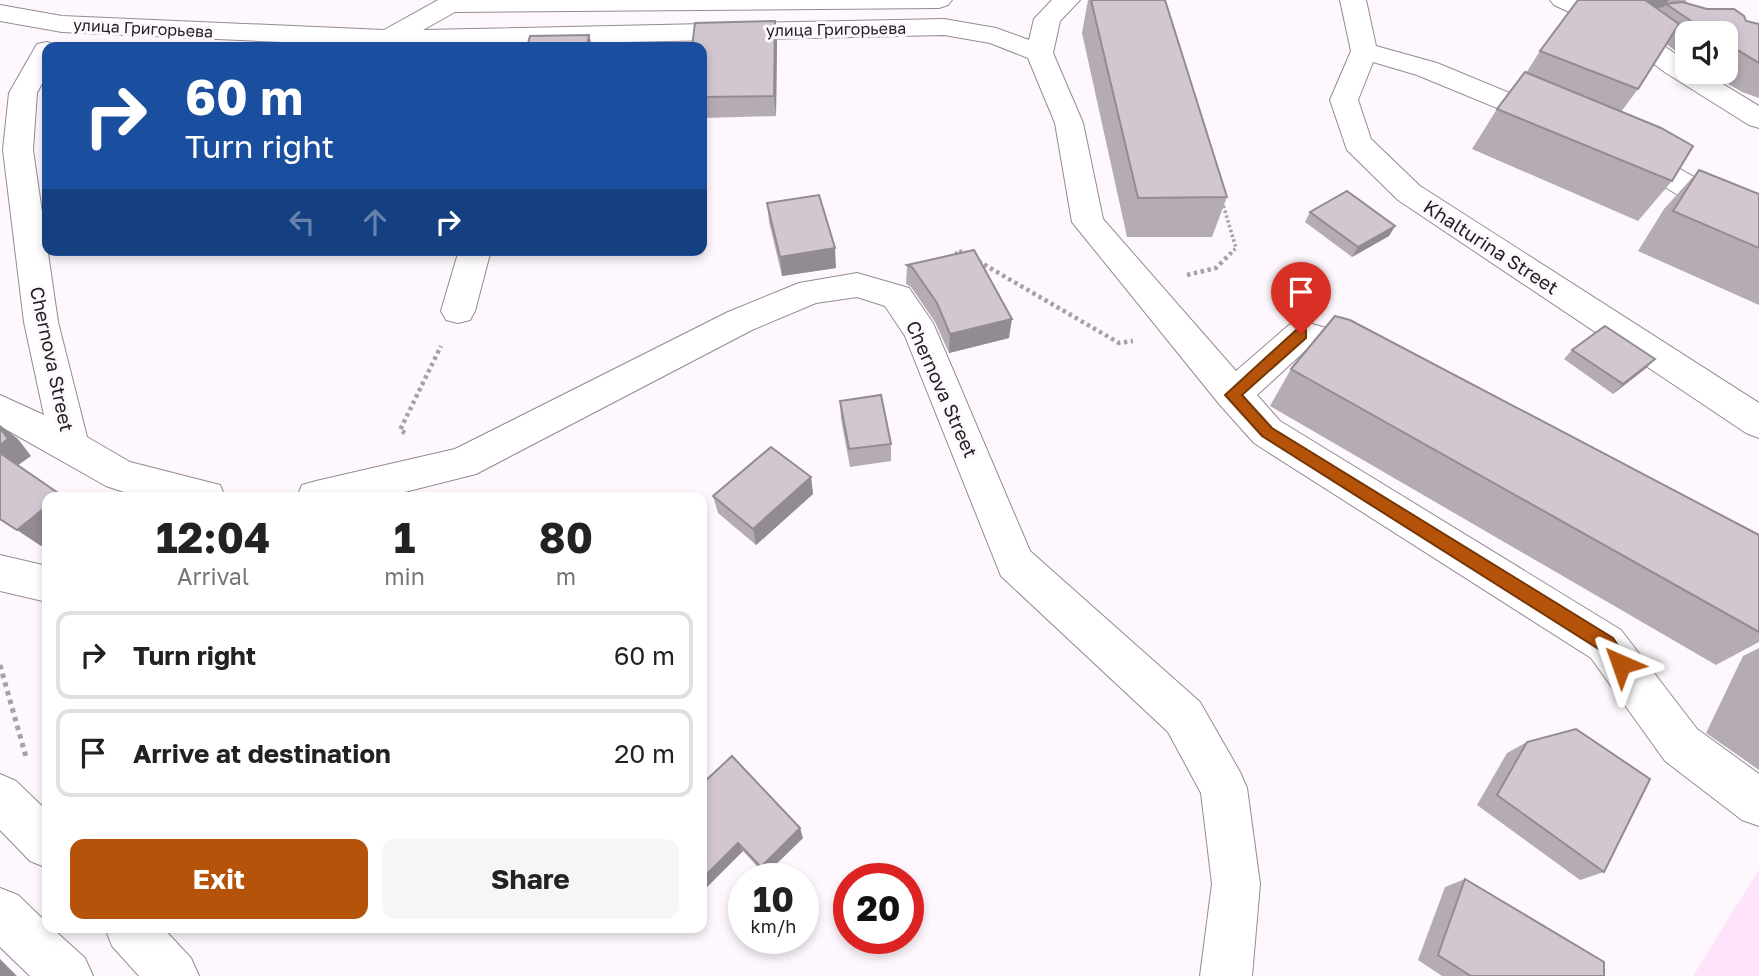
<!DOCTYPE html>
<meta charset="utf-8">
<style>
:root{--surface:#fff;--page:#f6f6f6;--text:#222;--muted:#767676;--line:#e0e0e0;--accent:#b45309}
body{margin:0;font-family:"Golos Text",sans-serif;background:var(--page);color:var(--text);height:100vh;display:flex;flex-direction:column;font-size:26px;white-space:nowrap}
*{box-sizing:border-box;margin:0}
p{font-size:23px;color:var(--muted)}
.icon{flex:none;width:38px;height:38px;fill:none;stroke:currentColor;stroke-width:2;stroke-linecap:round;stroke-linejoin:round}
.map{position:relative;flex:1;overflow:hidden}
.side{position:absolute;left:42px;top:492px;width:665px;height:441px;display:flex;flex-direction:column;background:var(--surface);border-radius:14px;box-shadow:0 4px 10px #0003}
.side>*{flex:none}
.hud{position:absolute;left:42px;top:42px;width:665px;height:214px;border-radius:14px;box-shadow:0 4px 10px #0003;background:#1a4fa0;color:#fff;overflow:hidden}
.buttons{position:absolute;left:1675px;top:21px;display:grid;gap:14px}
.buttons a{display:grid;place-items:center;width:63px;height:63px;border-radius:14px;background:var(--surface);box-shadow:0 4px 10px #0003;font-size:35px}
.speed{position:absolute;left:728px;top:863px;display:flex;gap:14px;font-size:35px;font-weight:700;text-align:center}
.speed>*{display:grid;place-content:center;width:91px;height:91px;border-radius:50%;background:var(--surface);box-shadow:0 4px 10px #0003;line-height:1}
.speed small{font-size:18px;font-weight:400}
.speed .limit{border:10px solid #d22;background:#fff;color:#111}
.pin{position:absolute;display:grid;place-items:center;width:60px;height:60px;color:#fff;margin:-72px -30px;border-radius:50% 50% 50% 0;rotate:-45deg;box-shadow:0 0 7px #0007}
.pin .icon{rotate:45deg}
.me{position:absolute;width:77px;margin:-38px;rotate:317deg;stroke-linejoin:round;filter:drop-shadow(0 0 5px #0008)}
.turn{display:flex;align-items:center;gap:24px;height:147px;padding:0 28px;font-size:32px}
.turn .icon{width:91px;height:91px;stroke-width:2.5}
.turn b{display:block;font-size:49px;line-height:60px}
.lanes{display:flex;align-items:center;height:66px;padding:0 28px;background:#0003;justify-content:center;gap:35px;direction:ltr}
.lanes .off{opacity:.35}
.eta{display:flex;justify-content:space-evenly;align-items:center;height:119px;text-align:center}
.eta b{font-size:42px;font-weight:700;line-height:49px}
.primary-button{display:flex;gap:14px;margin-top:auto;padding:14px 28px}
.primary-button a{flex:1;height:80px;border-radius:14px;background:var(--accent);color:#fff;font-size:28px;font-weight:700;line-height:80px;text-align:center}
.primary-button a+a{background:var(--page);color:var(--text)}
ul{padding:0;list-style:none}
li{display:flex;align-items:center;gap:21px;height:88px;margin:0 14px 10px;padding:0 14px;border:4px solid var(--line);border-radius:14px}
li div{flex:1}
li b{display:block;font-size:26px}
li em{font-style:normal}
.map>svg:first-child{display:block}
</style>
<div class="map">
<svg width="1759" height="976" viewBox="0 0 1759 976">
<rect width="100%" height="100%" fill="#fef8fe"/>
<path fill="#fee3fb" d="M 1759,869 L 1759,976 L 1693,976 Z"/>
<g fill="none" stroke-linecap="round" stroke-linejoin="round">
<g stroke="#948a93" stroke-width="2">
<path id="minor" d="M 438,0 L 952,0 L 948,5 L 939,8 L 455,12 L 423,30 L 944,19 L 996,28 L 1029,40 L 1034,19 L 1052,0 L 1080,0 L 1060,21 L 1053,53 L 1083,123 L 1103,219 L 1236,371 L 1289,325 L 1301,321 L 1378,342 L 1383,351 L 1378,360 L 1366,364 L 1307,349 L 1257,395 L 1280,421 L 1621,630 L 1697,729 L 1759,774 L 1759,826 L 1742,820 L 1665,761 L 1591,658 L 1254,443 L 1220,405 L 1072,222 L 1055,123 L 1028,58 L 990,43 L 944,35 L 395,47 L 62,32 L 0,21 L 0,5 L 62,16 L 384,30 Z
M 1340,0 L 1366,0 L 1376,46 L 1437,63 L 1563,115 L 1567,121 L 1563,127 L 1553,130 L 1543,127 L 1417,75 L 1373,62 L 1358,100 L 1371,139 L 1420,186 L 1759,403 L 1759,438 L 1746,433 L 1398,200 L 1347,150 L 1330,100 L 1351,51 Z
M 1550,0 L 1584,0 L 1619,16 L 1664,10 L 1723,27 L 1727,33 L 1726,36 L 1726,33 L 1687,33 L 1663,26 L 1640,29 L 1687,62 L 1687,72 L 1703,72 L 1759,106 L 1759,128 L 1749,125 L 1666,73 L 1608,30 L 1554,5 Z
M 47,42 L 59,47 L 47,47 L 47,74 L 37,93 L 33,150 L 58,322 L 87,437 L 130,462 L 220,485 L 225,497 L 139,497 L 106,486 L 0,426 L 0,395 L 44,415 L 24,322 L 3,150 L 9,93 L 37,44 Z
M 1628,142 L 1638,145 L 1759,214 L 1759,240 L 1748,237 L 1618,159 L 1613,152 L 1618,145 Z
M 459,250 L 491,250 L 475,311 L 470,320 L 458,323 L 446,320 L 441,311 Z
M 857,273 L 909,288 L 933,323 L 1030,551 L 1200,702 L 1240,772 L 1247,788 L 1260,884 L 1252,976 L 1200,976 L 1212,884 L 1201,793 L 1168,732 L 1001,576 L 905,336 L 885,306 L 857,297 L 816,303 L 752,330 L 476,474 L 385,497 L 297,497 L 302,485 L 316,481 L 455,449 L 728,312 L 799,283 Z
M 0,555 L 47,566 L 47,602 L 0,591 Z
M 0,774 L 16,781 L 47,811 L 47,868 L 30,861 L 0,830 Z
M 0,888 L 18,895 L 47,923 L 47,928 L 52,928 L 85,958 L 93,976 L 30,976 L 0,947 Z
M 105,928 L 163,928 L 191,958 L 199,976 L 139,976 L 112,946 Z"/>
</g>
<path stroke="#a7a1a7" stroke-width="3.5" stroke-dasharray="2.5 2.5" stroke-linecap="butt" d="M 1222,201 L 1236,248 L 1230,254
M 955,254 L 961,251 L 966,254"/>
<path stroke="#a7a1a7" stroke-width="4.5" stroke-dasharray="3.5 3.5" stroke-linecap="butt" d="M 964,253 L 967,255
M 950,257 L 958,253
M 978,261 L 1119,343 L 1133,341
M 1187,275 L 1216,268 L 1231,253
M 405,433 L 400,430 L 441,346"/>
<path stroke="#a7a1a7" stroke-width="5" stroke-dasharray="4.5 4.5" stroke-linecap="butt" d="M 0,665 L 26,757"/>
<use href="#minor" fill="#fff" fill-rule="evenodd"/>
</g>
<path fill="#b5abb4" d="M 1088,0 L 1165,0 L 1227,197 L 1212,237 L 1127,237 L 1082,33 Z
M 1578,0 L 1685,0 L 1687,1 L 1686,3 L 1759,24 L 1759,98 L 1742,92 L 1708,72 L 1726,72 L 1726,33 L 1687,33 L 1687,59 L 1666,44 L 1638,89 L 1621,112 L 1672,181 L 1638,221 L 1472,149 L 1497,109 L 1526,73 L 1540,51 Z
M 777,41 L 776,116 L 702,118 L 702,47 Z
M 1699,170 L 1759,194 L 1759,305 L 1638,251 L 1664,209 Z
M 767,203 L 836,268 L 782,276 L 769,222 Z
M 1310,212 L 1395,226 L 1389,236 L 1352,257 L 1305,222 Z
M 974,250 L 1009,338 L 949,353 L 935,322 L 911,287 L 906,284 L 907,265 Z
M 1572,350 L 1655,359 L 1645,369 L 1613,394 L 1564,359 Z
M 1291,369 L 1759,535 L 1759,642 L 1716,665 L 1270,406 Z
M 840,401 L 891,444 L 891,461 L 850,467 L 841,419 Z
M 811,477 L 813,494 L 756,545 L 718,513 L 713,496 Z
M 1759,648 L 1759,770 L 1706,733 L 1743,656 Z
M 1527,742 L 1604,872 L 1580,880 L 1477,805 L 1507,753 Z
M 702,784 L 803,838 L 765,875 L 743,851 L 704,890 L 702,887 Z
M 1465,879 L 1604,976 L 1442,976 L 1418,960 L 1445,887 Z"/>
<path fill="#938b92" d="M 1648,0 L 1669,0 L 1664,7 L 1619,13 Z
M 775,21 L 777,41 L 776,116 L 774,96 Z
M 589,35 L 592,45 L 591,47 L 587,47 Z
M 1395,226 L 1389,236 L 1352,257 L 1358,247 Z
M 835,248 L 836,268 L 782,276 L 780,257 Z
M 1012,319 L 1009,338 L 949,353 L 950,334 Z
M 1655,359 L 1645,369 L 1613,394 L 1623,384 Z
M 0,425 L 18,439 L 31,456 L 17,466 L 0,454 Z
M 811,477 L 813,494 L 756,545 L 753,529 Z
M 47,506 L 47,541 L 41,546 L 17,530 Z
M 800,828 L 803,838 L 765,875 L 761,867 Z
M 738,843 L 743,851 L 704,890 L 702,887 L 702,879 Z
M 0,959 L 17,976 L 0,976 Z"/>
<path fill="#d2c7d1" stroke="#938b92" stroke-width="2" d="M 1091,0 L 1165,0 L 1227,197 L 1138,198 Z
M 1578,0 L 1645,0 L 1679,24 L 1638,89 L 1540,51 Z
M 1682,2 L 1707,9 L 1734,9 L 1744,16 L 1746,21 L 1759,24 L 1759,63 L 1726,43 L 1726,33 L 1709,33 L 1666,4 Z
M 775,21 L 774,96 L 702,97 L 702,47 L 692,47 L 695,23 Z
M 589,35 L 587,47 L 527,47 L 530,36 Z
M 1525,72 L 1661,128 L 1693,146 L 1672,181 L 1497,109 Z
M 1699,170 L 1759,194 L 1759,248 L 1673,211 Z
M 1347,191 L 1395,226 L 1358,247 L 1310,212 Z
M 819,195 L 835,248 L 780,257 L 767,203 Z
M 974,250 L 1012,319 L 950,334 L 937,303 L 912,267 L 907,265 Z
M 1335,316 L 1350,320 L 1759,535 L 1759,632 L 1291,369 Z
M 1605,326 L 1655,359 L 1623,384 L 1572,350 Z
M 881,395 L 891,444 L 849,449 L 840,401 Z
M 0,428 L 8,439 L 0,445 Z
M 771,447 L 811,477 L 753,529 L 713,496 Z
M 0,453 L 61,495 L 58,497 L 47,497 L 47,506 L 17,530 L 0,519 Z
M 1576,729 L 1650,779 L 1604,872 L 1497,795 L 1527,742 Z
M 732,756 L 800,828 L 761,867 L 738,843 L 702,879 L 702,784 Z
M 1465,879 L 1604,962 L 1604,976 L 1471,976 L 1438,955 Z"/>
<path fill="#b45309" stroke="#753606" stroke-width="2" d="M 1301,328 L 1306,330 L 1306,338 L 1242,395 L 1272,428 L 1613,638 L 1630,664 L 1628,670 L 1621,673 L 1615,670 L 1600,650 L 1262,436 L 1225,395 L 1296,330 Z"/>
<g text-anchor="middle" stroke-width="6" stroke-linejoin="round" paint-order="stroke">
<g font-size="16" fill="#231f23" stroke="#fef8fe">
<text transform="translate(143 28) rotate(3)" y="6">улица Григорьева</text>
<text transform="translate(836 29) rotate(-1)" y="6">улица Григорьева</text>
</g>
<g font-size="19" fill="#231f23" stroke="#fef8fe">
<text transform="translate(1491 247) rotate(33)" y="7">Khalturina Street</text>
<text transform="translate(52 359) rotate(78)" y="7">Chernova Street</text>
<text transform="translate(942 389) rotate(66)" y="7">Chernova Street</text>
</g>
</g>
</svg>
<div class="buttons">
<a><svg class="icon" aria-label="sound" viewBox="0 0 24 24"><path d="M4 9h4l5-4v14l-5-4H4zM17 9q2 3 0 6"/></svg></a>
</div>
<div class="speed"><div>10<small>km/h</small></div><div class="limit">20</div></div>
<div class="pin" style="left:1301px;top:334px;background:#d93025"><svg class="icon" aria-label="arrive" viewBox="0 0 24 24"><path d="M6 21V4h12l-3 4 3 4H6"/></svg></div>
<svg class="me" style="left:1621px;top:664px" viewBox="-20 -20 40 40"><path d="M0-17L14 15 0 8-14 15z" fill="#b45309" stroke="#fff" stroke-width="4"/></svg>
<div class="hud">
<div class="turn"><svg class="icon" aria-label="right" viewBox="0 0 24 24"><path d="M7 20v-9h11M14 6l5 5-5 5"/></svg><div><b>60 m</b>Turn right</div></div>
<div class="lanes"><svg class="icon off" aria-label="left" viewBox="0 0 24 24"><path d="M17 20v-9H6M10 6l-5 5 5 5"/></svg><svg class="icon off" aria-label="ahead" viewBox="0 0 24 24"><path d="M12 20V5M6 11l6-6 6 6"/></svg><svg class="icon" aria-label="right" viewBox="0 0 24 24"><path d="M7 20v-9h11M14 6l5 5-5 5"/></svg></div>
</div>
<section class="side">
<div class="eta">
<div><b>12:04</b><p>Arrival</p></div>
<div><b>1</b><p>min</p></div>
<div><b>80</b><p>m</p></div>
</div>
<ul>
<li><svg class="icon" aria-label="right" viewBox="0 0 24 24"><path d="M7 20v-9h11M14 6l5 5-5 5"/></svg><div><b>Turn right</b></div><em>60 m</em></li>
<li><svg class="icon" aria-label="arrive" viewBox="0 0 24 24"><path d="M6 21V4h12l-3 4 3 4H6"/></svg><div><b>Arrive at destination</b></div><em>20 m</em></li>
</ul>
<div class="primary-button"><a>Exit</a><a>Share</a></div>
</section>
</div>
